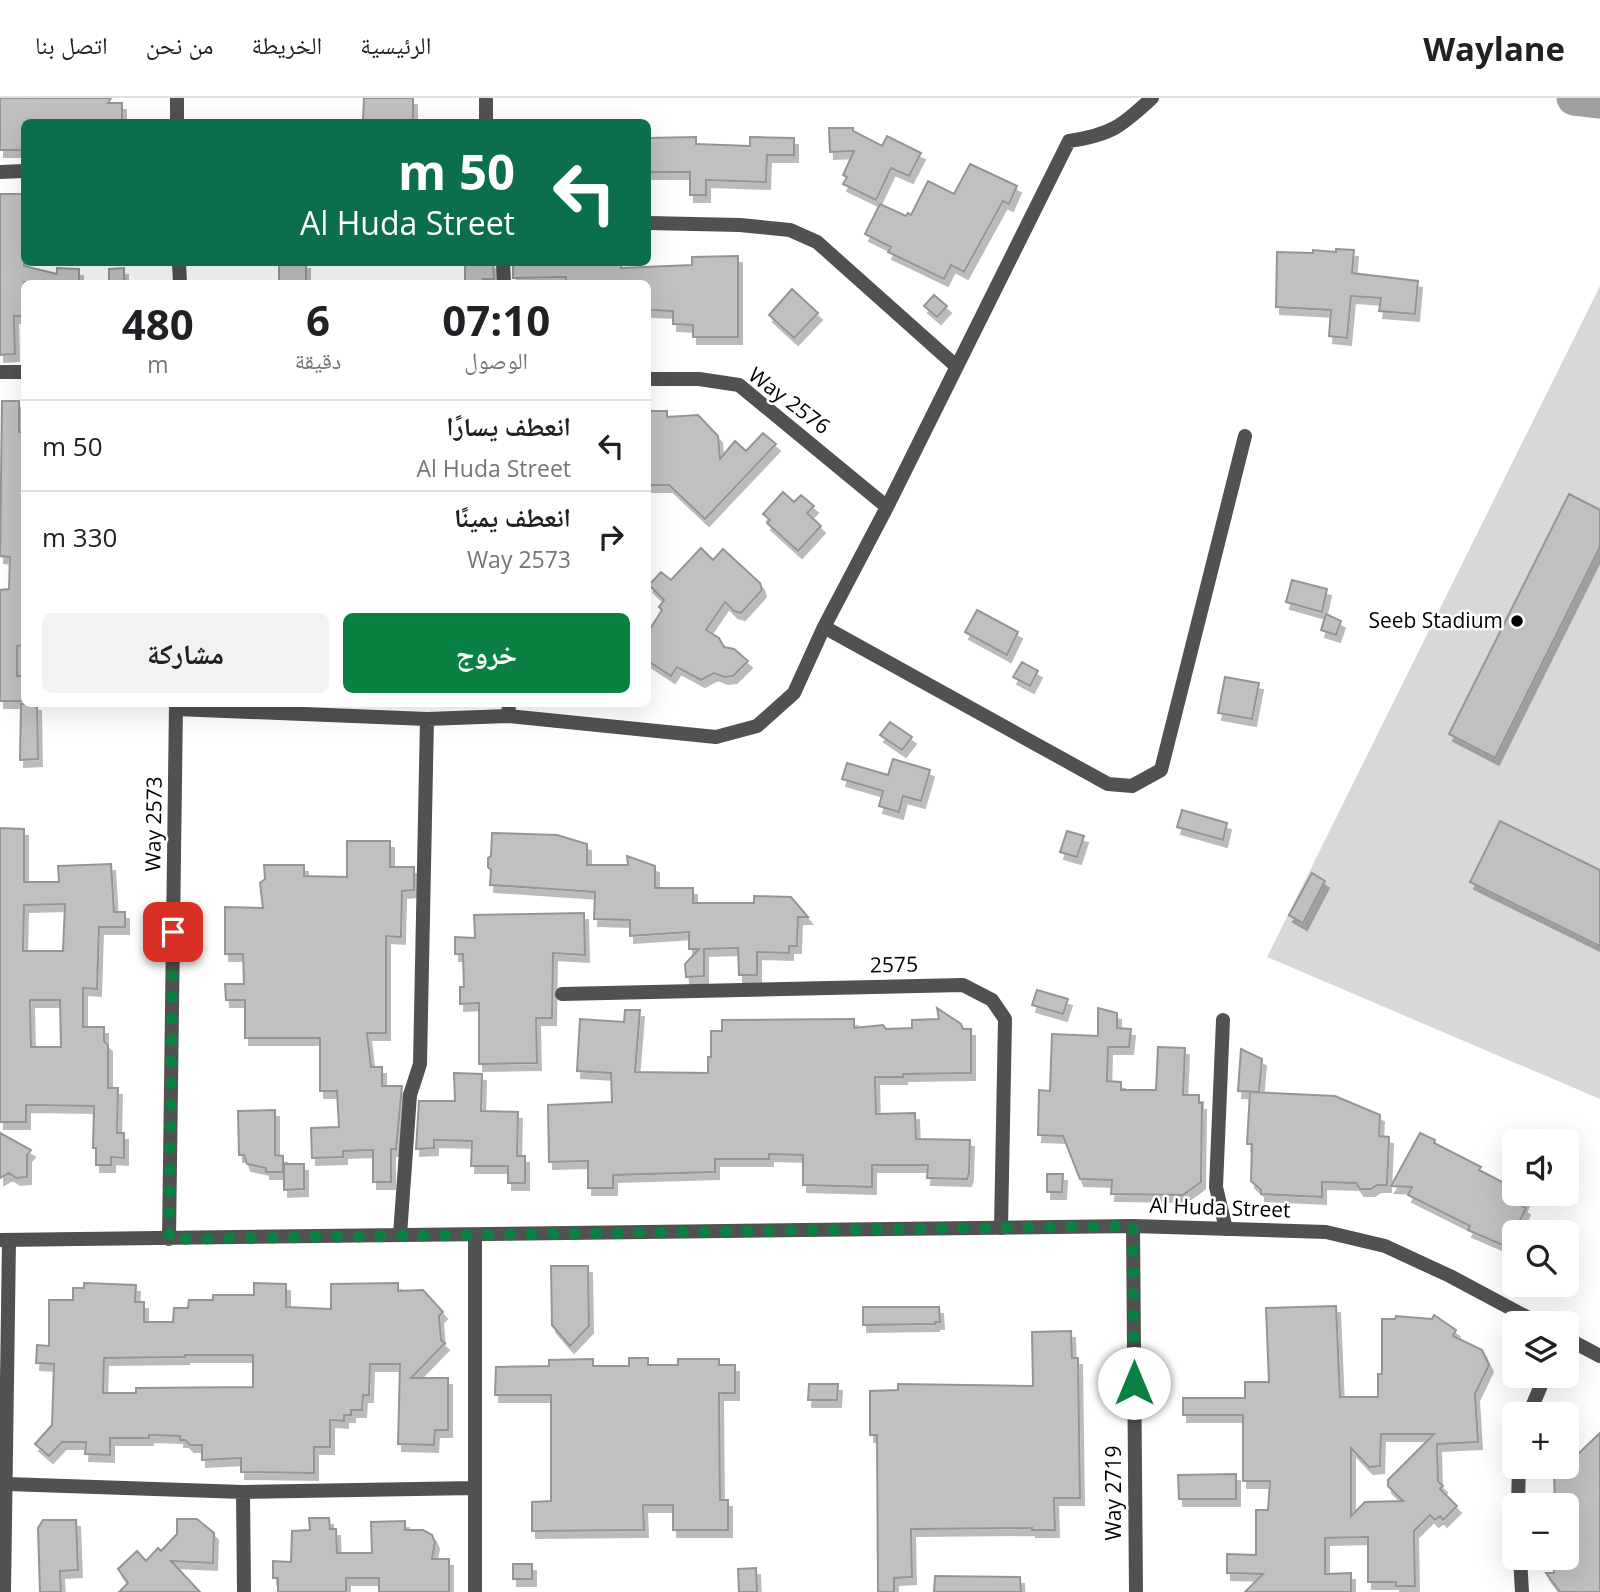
<!DOCTYPE html>
<html lang="ar">
<meta charset="utf-8">
<style>
:root{--surface:#fff;--page:#f2f2f2;--text:#202124;--muted:#757577;--line:#e0e0e0;--accent:#0b8043}
body{margin:0;font-family:"Open Sans","Noto Naskh Arabic",sans-serif;background:var(--page);color:var(--text);direction:rtl;height:100vh;display:flex;flex-direction:column;font-size:26px;white-space:nowrap}
*{box-sizing:border-box;margin:0}
p{font-size:23px;color:var(--muted)}
.icon{flex:none;width:38px;height:38px;fill:none;stroke:currentColor;stroke-width:2;stroke-linecap:round;stroke-linejoin:round}
.map{position:relative;flex:1;overflow:hidden;direction:ltr}
.panel{position:absolute;left:21px;top:182px;width:630px;height:427px;display:flex;flex-direction:column;background:var(--surface);border-radius:10px;box-shadow:0 7px 28px #0002;direction:rtl}
.panel>*{flex:none}
.top-card{position:absolute;left:21px;top:21px;width:630px;height:147px;border-radius:10px;box-shadow:0 7px 28px #0002;direction:rtl;background:#0b6e4f;color:#fff;overflow:hidden}
.controls{position:absolute;left:1502px;top:1031px;display:grid;gap:14px}
.controls a{display:grid;place-items:center;width:77px;height:77px;border-radius:10px;background:var(--surface);box-shadow:0 7px 28px #0002;font-size:35px}
.pin{position:absolute;display:grid;place-items:center;width:60px;height:60px;color:#fff;margin:-30px;border-radius:14px;box-shadow:0 4px 10px #0006}
.me{position:absolute;width:77px;margin:-38px;rotate:0deg;stroke-linejoin:round;filter:drop-shadow(0 0 5px #0008)}
.turn{display:flex;align-items:center;gap:24px;height:147px;padding:0 21px;font-size:32px}
.turn .icon{width:91px;height:91px;stroke-width:2.5}
.turn b{display:block;font-size:49px;line-height:60px}
.eta{display:flex;justify-content:space-evenly;align-items:center;height:119px;text-align:center}
.eta b{font-size:42px;font-weight:700;line-height:49px}
.button{display:flex;gap:14px;margin-top:auto;padding:14px 21px}
.button a{flex:1;height:80px;border-radius:10px;background:var(--accent);color:#fff;font-size:28px;font-weight:700;line-height:80px;text-align:center}
.button a+a{background:var(--page);color:var(--text)}
ul{padding:0;list-style:none}
li{display:flex;align-items:center;gap:21px;height:91px;padding:0 21px;border-top:2px solid var(--line)}
li div{flex:1}
li b{display:block;font-size:26px}
li em{font-style:normal}
header{display:flex;align-items:center;gap:42px;box-sizing:border-box;height:98px;padding:0 35px;background:var(--surface);border-bottom:2px solid var(--line)}
header strong{font-size:33px}
nav{display:flex;gap:38px;margin-inline-start:auto;font-size:24px}
.map>svg:first-child{display:block}
</style>
<header>
<strong>Waylane</strong>
<nav><a>الرئيسية</a><a>الخريطة</a><a>من نحن</a><a>اتصل بنا</a></nav>
</header>
<div class="map">
<svg width="1600" height="1494" viewBox="0 0 1600 1494">
<defs>
<filter id="shadow"><feDropShadow dx="4" dy="7" stdDeviation="0" flood-color="#0004"/></filter>
</defs>
<rect width="100%" height="100%" fill="#fff"/>
<path fill="#d8d8d8" d="M 1600,188 L 1600,1001 L 1267,859 Z"/>
<g fill="none" stroke-linecap="round" stroke-linejoin="round">
<path stroke="#9f9f9f" stroke-width="35" d="M 1574,0 L 1600,3"/>
</g>
<path fill="#c0c0c0" stroke="#959595" stroke-width="2" fill-rule="evenodd" filter="url(#shadow)" d="M 0,0 L 111,0 L 108,5 L 122,5 L 122,23 L 24,24 L 24,52 L 0,52 Z
M 364,0 L 413,0 L 413,24 L 363,24 Z
M 829,30 L 853,30 L 853,33 L 882,48 L 887,38 L 921,55 L 909,78 L 891,70 L 876,102 L 843,86 L 847,79 L 843,77 L 854,53 L 830,54 Z
M 696,39 L 696,46 L 750,48 L 750,39 L 794,40 L 794,57 L 767,57 L 766,84 L 706,82 L 706,97 L 690,97 L 690,74 L 648,74 L 648,40 Z
M 970,66 L 1017,88 L 1009,106 L 1003,103 L 964,174 L 951,167 L 944,181 L 888,154 L 891,149 L 865,136 L 880,106 L 906,118 L 908,115 L 911,117 L 928,83 L 954,96 Z
M 0,96 L 24,96 L 24,168 L 57,176 L 57,170 L 79,171 L 79,186 L 24,184 L 24,218 L 14,218 L 15,256 L 0,257 Z
M 1336,151 L 1354,152 L 1352,175 L 1418,183 L 1415,216 L 1379,213 L 1381,200 L 1351,198 L 1347,240 L 1329,238 L 1331,212 L 1276,209 L 1277,154 L 1313,155 L 1313,152 L 1336,154 Z
M 738,158 L 738,239 L 693,239 L 693,227 L 673,226 L 673,213 L 648,212 L 648,186 L 566,186 L 566,179 L 513,180 L 513,164 L 621,164 L 621,170 L 692,167 L 692,159 Z
M 279,164 L 306,164 L 306,186 L 279,186 Z
M 465,164 L 493,164 L 494,181 L 483,181 L 483,186 L 465,186 Z
M 124,170 L 124,186 L 109,186 L 109,171 Z
M 792,191 L 818,215 L 794,240 L 769,217 Z
M 934,197 L 947,208 L 937,219 L 924,208 Z
M 2,303 L 19,303 L 19,334 L 24,334 L 24,547 L 17,548 L 17,578 L 24,578 L 24,603 L 0,603 L 0,492 L 9,491 L 10,459 L 0,458 Z
M 648,313 L 667,313 L 667,319 L 698,317 L 718,338 L 720,361 L 735,343 L 746,353 L 763,335 L 776,346 L 705,421 L 669,387 L 648,387 Z
M 783,394 L 794,404 L 801,397 L 814,408 L 807,415 L 821,428 L 798,453 L 767,425 L 770,422 L 763,416 Z
M 1569,396 L 1600,412 L 1600,449 L 1495,660 L 1449,636 Z
M 701,450 L 713,462 L 723,451 L 760,485 L 762,492 L 741,515 L 734,513 L 725,504 L 706,532 L 719,540 L 724,549 L 734,551 L 748,563 L 733,578 L 724,579 L 714,575 L 701,582 L 677,569 L 671,578 L 648,563 L 648,534 L 662,512 L 659,509 L 664,502 L 649,487 L 661,474 L 671,482 Z
M 1292,482 L 1327,491 L 1322,514 L 1286,504 Z
M 977,512 L 1018,534 L 1007,557 L 965,534 Z
M 1326,516 L 1341,523 L 1336,537 L 1321,532 Z
M 1022,564 L 1038,573 L 1030,588 L 1013,579 Z
M 1225,579 L 1259,585 L 1252,621 L 1218,615 Z
M 21,606 L 37,606 L 38,661 L 20,662 Z
M 890,624 L 912,639 L 902,652 L 880,637 Z
M 893,661 L 930,672 L 921,703 L 903,698 L 899,714 L 879,708 L 883,693 L 842,681 L 847,665 L 888,677 Z
M 1182,712 L 1227,725 L 1223,742 L 1177,729 Z
M 1500,723 L 1600,772 L 1600,848 L 1470,784 Z
M 0,730 L 24,731 L 24,784 L 59,784 L 58,768 L 111,766 L 114,814 L 125,814 L 125,829 L 99,829 L 97,891 L 83,890 L 83,929 L 104,929 L 104,943 L 108,947 L 108,990 L 118,990 L 117,1035 L 124,1035 L 124,1060 L 111,1059 L 111,1067 L 96,1067 L 96,1050 L 93,1050 L 94,1008 L 26,1007 L 26,1024 L 0,1024 ZM 65,806 L 63,853 L 23,853 L 24,807 ZM 30,902 L 60,902 L 61,949 L 31,949 Z
M 1067,733 L 1084,738 L 1077,759 L 1060,754 Z
M 492,735 L 557,737 L 587,746 L 587,767 L 628,767 L 627,758 L 655,768 L 655,790 L 693,790 L 693,805 L 754,805 L 754,798 L 791,799 L 808,819 L 798,819 L 797,848 L 789,848 L 789,855 L 757,854 L 757,877 L 739,877 L 738,850 L 704,851 L 704,878 L 686,879 L 685,866 L 699,851 L 689,851 L 689,834 L 630,838 L 630,822 L 594,821 L 595,794 L 490,787 L 491,772 L 488,769 L 488,760 L 491,758 Z
M 347,743 L 390,743 L 390,769 L 414,769 L 414,792 L 402,793 L 401,839 L 386,838 L 386,935 L 367,935 L 371,969 L 382,969 L 382,988 L 402,988 L 396,1051 L 391,1051 L 391,1084 L 373,1084 L 373,1052 L 343,1053 L 343,1059 L 312,1060 L 311,1030 L 339,1029 L 337,993 L 320,993 L 320,940 L 245,940 L 245,902 L 226,902 L 225,886 L 244,886 L 243,856 L 225,856 L 225,809 L 263,810 L 260,785 L 265,781 L 264,767 L 304,767 L 304,778 L 347,779 Z
M 1312,775 L 1325,783 L 1303,825 L 1289,817 Z
M 584,815 L 585,857 L 553,855 L 552,920 L 536,920 L 537,965 L 479,966 L 479,905 L 460,906 L 460,889 L 464,889 L 463,856 L 455,856 L 455,839 L 475,840 L 474,817 Z
M 1037,892 L 1068,901 L 1063,916 L 1032,907 Z
M 937,910 L 961,926 L 963,931 L 971,931 L 971,975 L 903,976 L 903,979 L 875,979 L 876,1016 L 915,1015 L 916,1041 L 970,1042 L 969,1075 L 967,1081 L 927,1080 L 928,1067 L 872,1067 L 872,1089 L 803,1087 L 803,1057 L 769,1056 L 769,1061 L 715,1061 L 715,1074 L 613,1077 L 613,1090 L 588,1090 L 588,1063 L 549,1064 L 548,1007 L 612,1004 L 611,975 L 577,973 L 580,921 L 624,924 L 625,912 L 640,912 L 635,974 L 708,975 L 708,959 L 711,959 L 711,933 L 722,933 L 722,922 L 854,921 L 854,930 L 883,927 L 886,931 L 912,930 L 912,922 L 939,921 Z
M 1098,910 L 1117,915 L 1117,930 L 1131,931 L 1129,949 L 1108,949 L 1107,983 L 1121,984 L 1121,992 L 1156,992 L 1158,949 L 1185,950 L 1183,997 L 1199,997 L 1199,1005 L 1202,1005 L 1201,1084 L 1183,1097 L 1111,1096 L 1112,1082 L 1080,1081 L 1063,1038 L 1038,1037 L 1039,992 L 1050,993 L 1052,936 L 1098,938 Z
M 1241,951 L 1262,961 L 1259,994 L 1238,993 Z
M 454,975 L 482,976 L 481,1013 L 518,1014 L 517,1058 L 525,1058 L 525,1085 L 508,1085 L 508,1068 L 471,1068 L 472,1043 L 434,1042 L 434,1050 L 416,1051 L 419,1003 L 455,1003 Z
M 1250,994 L 1335,998 L 1380,1017 L 1379,1038 L 1389,1039 L 1387,1087 L 1377,1087 L 1371,1091 L 1360,1091 L 1356,1085 L 1322,1084 L 1322,1099 L 1261,1096 L 1261,1092 L 1251,1083 L 1252,1046 L 1247,1046 Z
M 275,1012 L 275,1057 L 283,1058 L 283,1074 L 266,1074 L 266,1070 L 247,1066 L 244,1057 L 239,1057 L 238,1013 Z
M 0,1035 L 31,1052 L 27,1057 L 27,1079 L 16,1080 L 9,1075 L 0,1080 Z
M 1420,1035 L 1435,1042 L 1434,1045 L 1481,1069 L 1479,1072 L 1514,1090 L 1514,1096 L 1527,1097 L 1522,1108 L 1526,1110 L 1507,1149 L 1468,1132 L 1470,1128 L 1408,1097 L 1412,1089 L 1391,1088 Z
M 284,1066 L 304,1066 L 304,1091 L 284,1092 Z
M 1047,1076 L 1063,1076 L 1062,1094 L 1047,1094 Z
M 551,1168 L 588,1168 L 589,1228 L 570,1248 L 552,1227 Z
M 84,1185 L 136,1187 L 135,1204 L 144,1204 L 144,1224 L 173,1224 L 174,1210 L 188,1210 L 189,1202 L 213,1202 L 213,1197 L 254,1197 L 254,1185 L 286,1186 L 286,1209 L 331,1211 L 331,1186 L 398,1185 L 398,1193 L 423,1192 L 443,1214 L 439,1218 L 441,1242 L 445,1245 L 411,1280 L 448,1280 L 448,1332 L 435,1332 L 434,1347 L 398,1346 L 400,1266 L 370,1266 L 369,1297 L 363,1297 L 362,1312 L 351,1312 L 351,1317 L 344,1317 L 344,1323 L 330,1322 L 330,1349 L 314,1349 L 314,1375 L 241,1374 L 241,1360 L 202,1362 L 202,1347 L 190,1347 L 185,1342 L 180,1342 L 180,1338 L 149,1337 L 149,1340 L 110,1340 L 110,1357 L 85,1356 L 86,1344 L 62,1344 L 49,1358 L 35,1346 L 52,1327 L 54,1266 L 36,1265 L 37,1247 L 49,1248 L 49,1202 L 73,1202 L 73,1190 L 84,1190 ZM 185,1257 L 253,1257 L 253,1289 L 136,1290 L 136,1295 L 103,1295 L 104,1260 L 185,1259 Z
M 1336,1208 L 1340,1299 L 1378,1299 L 1378,1276 L 1382,1276 L 1382,1221 L 1395,1221 L 1396,1218 L 1432,1221 L 1434,1217 L 1456,1232 L 1453,1238 L 1482,1252 L 1489,1267 L 1475,1296 L 1478,1344 L 1437,1346 L 1438,1383 L 1443,1388 L 1440,1391 L 1457,1408 L 1443,1422 L 1440,1418 L 1435,1422 L 1430,1417 L 1414,1433 L 1415,1488 L 1396,1488 L 1396,1484 L 1368,1484 L 1368,1439 L 1325,1440 L 1325,1476 L 1351,1475 L 1351,1494 L 1245,1494 L 1263,1476 L 1227,1475 L 1227,1456 L 1256,1457 L 1256,1412 L 1268,1412 L 1270,1383 L 1243,1383 L 1243,1317 L 1183,1317 L 1183,1300 L 1245,1300 L 1245,1284 L 1269,1284 L 1266,1210 ZM 1381,1336 L 1434,1336 L 1388,1382 L 1388,1388 L 1403,1403 L 1365,1404 L 1351,1418 L 1351,1350 L 1369,1369 L 1380,1368 Z
M 863,1209 L 939,1209 L 940,1224 L 935,1224 L 935,1226 L 863,1227 Z
M 1071,1233 L 1072,1260 L 1078,1260 L 1080,1400 L 1054,1400 L 1055,1432 L 1032,1432 L 1032,1430 L 911,1431 L 912,1479 L 894,1480 L 894,1494 L 878,1494 L 877,1337 L 870,1337 L 870,1293 L 898,1292 L 898,1286 L 1033,1288 L 1032,1234 Z
M 629,1260 L 648,1260 L 648,1267 L 678,1267 L 678,1261 L 719,1261 L 719,1267 L 735,1267 L 735,1295 L 719,1295 L 720,1402 L 728,1402 L 728,1432 L 673,1432 L 673,1407 L 643,1407 L 644,1432 L 532,1433 L 532,1404 L 551,1403 L 551,1297 L 495,1297 L 496,1269 L 549,1268 L 549,1262 L 593,1261 L 593,1268 L 629,1268 Z
M 809,1286 L 838,1286 L 837,1302 L 808,1302 Z
M 1600,1335 L 1600,1494 L 1560,1494 L 1546,1475 L 1554,1475 L 1553,1460 L 1566,1460 L 1566,1450 L 1574,1449 L 1572,1408 L 1555,1407 L 1554,1375 L 1577,1374 L 1576,1358 Z
M 1236,1376 L 1236,1401 L 1179,1401 L 1178,1377 Z
M 309,1420 L 329,1420 L 330,1431 L 336,1431 L 337,1455 L 372,1455 L 371,1424 L 405,1423 L 405,1432 L 423,1432 L 432,1437 L 435,1444 L 432,1461 L 449,1461 L 449,1494 L 379,1494 L 379,1480 L 346,1480 L 346,1494 L 278,1494 L 278,1480 L 273,1480 L 273,1463 L 291,1464 L 292,1433 L 310,1432 Z
M 177,1421 L 197,1421 L 214,1435 L 213,1465 L 171,1463 L 200,1494 L 119,1494 L 128,1485 L 118,1471 L 137,1453 L 146,1463 L 158,1450 L 161,1453 L 177,1436 Z
M 43,1422 L 76,1422 L 78,1472 L 60,1473 L 61,1494 L 40,1494 L 38,1430 Z
M 513,1466 L 532,1466 L 532,1481 L 513,1481 Z
M 756,1470 L 757,1494 L 739,1494 L 738,1471 Z
M 935,1478 L 1020,1479 L 1021,1494 L 934,1494 Z"/>
<g fill="none" stroke-linecap="round" stroke-linejoin="round">
<path stroke="#515151" stroke-width="14" d="M 486,0 L 486,24
M 0,74 L 24,73
M 648,125 L 740,127 L 790,132 L 817,144 L 956,268
M 503,164 L 504,186
M 0,274 L 24,274
M 648,281 L 699,281 L 739,287 L 887,409
M 824,529 L 1108,686 L 1132,688 L 1161,672 L 1245,338
M 176,611 L 427,621 L 508,618 L 509,606
M 508,618 L 716,639 L 757,628 L 794,595 L 824,529 L 887,409 L 1069,43 C 1111,37 1122,28 1152,0
M 562,896 L 963,887 L 992,902 L 1005,921 L 1001,1130
M 1223,922 L 1216,1089 L 1226,1131
M 1133,1128 L 1136,1494
M 400,1137 L 410,997 L 420,966 L 427,621
M 1529,1316 L 1545,1278
M 7,1386 L 243,1394 L 475,1390
M 243,1394 L 244,1494
M 1518,1407 L 1519,1368
M 1520,1460 L 1522,1494
M 4,1494 L 9,1142
M 475,1494 L 475,1137"/>
<path stroke="#515151" stroke-width="14" d="M 177,0 L 177,24
M 179,164 L 180,186
M 169,1141 L 176,606
M 0,1142 L 1133,1128 L 1326,1134 L 1385,1148 L 1450,1178 L 1538,1225
M 1566,1240 L 1600,1258"/>
</g>
<g fill="none" stroke-linecap="round" stroke-linejoin="round">
<path stroke="#0b8043" stroke-width="12" stroke-dasharray="0 21.6" d="M 173,834 L 169,1141 L 1133,1128 L 1134,1285"/>
</g>
<circle fill="#000" stroke="#fff" stroke-width="2.5" cx="1517" cy="523" r="7"/>
<g text-anchor="middle" stroke-width="5" stroke-linejoin="round" paint-order="stroke">
<g font-size="21" fill="#000" stroke="#fff">
<text transform="translate(789 303) rotate(37)" y="7">Way 2576</text>
<text transform="translate(154 726) rotate(-89)" y="7">Way 2573</text>
<text transform="translate(894 867) rotate(-1)" y="7">2575</text>
<text transform="translate(1220 1110) rotate(2)" y="7">Al Huda Street</text>
<text transform="translate(1114 1395) rotate(-90)" y="7">Way 2719</text>
</g>
<g font-size="21" fill="#000" stroke="#fff" text-anchor="end">
<text x="1503" y="530">Seeb Stadium</text>
</g>
</g>
</svg>
<div class="controls">
<a><svg class="icon" aria-label="sound" viewBox="0 0 24 24"><path d="M4 9h4l5-4v14l-5-4H4zM17 9q2 3 0 6"/></svg></a>
<a><svg class="icon" aria-label="search" viewBox="0 0 24 24"><circle cx="10" cy="10" r="6"/><path d="M15 15l6 6"/></svg></a>
<a><svg class="icon" aria-label="layers" viewBox="0 0 24 24"><path d="M12 4l9 5-9 5-9-5zM3 14l9 5 9-5"/></svg></a>
<a>+</a>
<a>−</a>
</div>
<div class="pin" style="left:173px;top:834px;background:#d93025"><svg class="icon" aria-label="arrive" viewBox="0 0 24 24"><path d="M6 21V4h12l-3 4 3 4H6"/></svg></div>
<svg class="me" style="left:1134px;top:1285px" viewBox="-20 -20 40 40"><circle r="19" fill="#fff"/><path d="M0-13L10 11 0 6-10 11z" fill="#0b8043"/></svg>
<div class="top-card">
<div class="turn"><svg class="icon" aria-label="left" viewBox="0 0 24 24"><path d="M17 20v-9H6M10 6l-5 5 5 5"/></svg><div><b>50 m</b>Al Huda Street</div></div>
</div>
<section class="panel">
<div class="eta">
<div><b>07:10</b><p>الوصول</p></div>
<div><b>6</b><p>دقيقة</p></div>
<div><b>480</b><p>m</p></div>
</div>
<ul>
<li><svg class="icon" aria-label="left" viewBox="0 0 24 24"><path d="M17 20v-9H6M10 6l-5 5 5 5"/></svg><div><b>انعطف يسارًا</b><p>Al Huda Street</p></div><em>50 m</em></li>
<li><svg class="icon" aria-label="right" viewBox="0 0 24 24"><path d="M7 20v-9h11M14 6l5 5-5 5"/></svg><div><b>انعطف يمينًا</b><p>Way 2573</p></div><em>330 m</em></li>
</ul>
<div class="button"><a>خروج</a><a>مشاركة</a></div>
</section>
</div>
